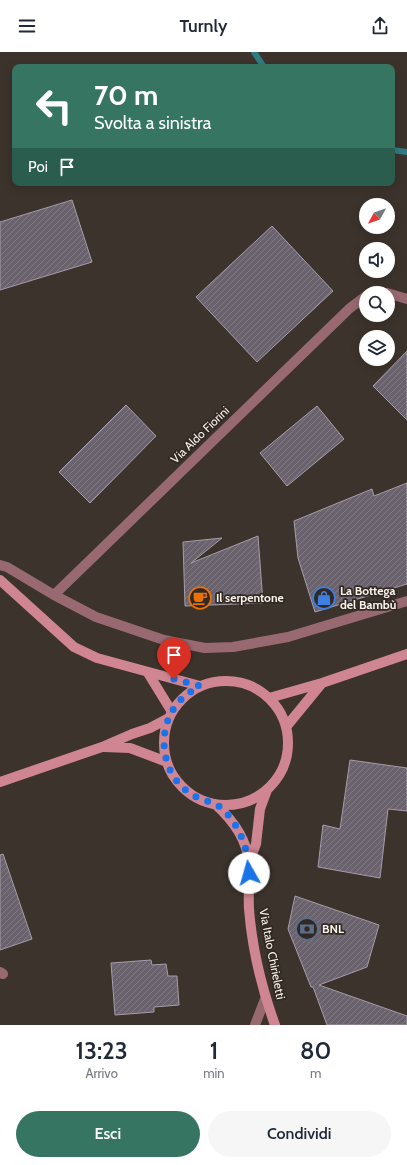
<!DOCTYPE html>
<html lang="it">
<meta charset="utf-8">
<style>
:root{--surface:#fff;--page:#f6f6f7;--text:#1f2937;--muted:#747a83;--accent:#367562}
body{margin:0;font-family:Cabin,sans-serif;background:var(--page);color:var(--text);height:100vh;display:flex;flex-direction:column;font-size:15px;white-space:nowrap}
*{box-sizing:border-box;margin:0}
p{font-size:13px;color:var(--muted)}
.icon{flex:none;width:22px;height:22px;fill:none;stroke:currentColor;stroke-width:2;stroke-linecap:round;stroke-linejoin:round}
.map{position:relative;height:973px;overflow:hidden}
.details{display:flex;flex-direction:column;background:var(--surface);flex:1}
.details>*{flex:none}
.hud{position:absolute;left:12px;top:12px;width:383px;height:122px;border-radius:8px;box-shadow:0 2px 10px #0003;background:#367562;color:#fff;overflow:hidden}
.needle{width:26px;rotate:230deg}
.buttons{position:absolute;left:359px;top:146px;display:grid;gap:8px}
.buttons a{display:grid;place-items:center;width:36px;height:36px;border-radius:50%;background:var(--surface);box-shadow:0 2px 10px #0003;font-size:20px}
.pin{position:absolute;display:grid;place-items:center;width:34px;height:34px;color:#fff;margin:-41px -17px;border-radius:50% 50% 50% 0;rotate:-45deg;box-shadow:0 0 4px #0007}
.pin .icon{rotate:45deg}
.me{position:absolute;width:44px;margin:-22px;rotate:353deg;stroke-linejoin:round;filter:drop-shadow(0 0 3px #0008)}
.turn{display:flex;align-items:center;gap:14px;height:84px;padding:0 16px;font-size:18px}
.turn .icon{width:52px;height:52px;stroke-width:2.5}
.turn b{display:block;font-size:28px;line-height:34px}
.then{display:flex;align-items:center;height:38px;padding:0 16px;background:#0003;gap:8px;font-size:15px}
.eta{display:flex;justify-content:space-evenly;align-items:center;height:68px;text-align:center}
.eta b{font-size:24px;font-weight:600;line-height:28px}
.primary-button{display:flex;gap:8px;margin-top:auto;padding:8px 16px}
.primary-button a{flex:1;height:46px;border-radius:24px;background:var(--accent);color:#fff;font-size:16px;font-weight:600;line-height:46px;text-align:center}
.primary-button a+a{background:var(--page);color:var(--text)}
header{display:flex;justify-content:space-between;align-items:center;height:52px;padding:0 16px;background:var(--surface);font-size:18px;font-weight:600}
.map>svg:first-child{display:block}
</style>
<header><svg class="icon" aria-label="menu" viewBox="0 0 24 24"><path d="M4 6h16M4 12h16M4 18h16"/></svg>Turnly<svg class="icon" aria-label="share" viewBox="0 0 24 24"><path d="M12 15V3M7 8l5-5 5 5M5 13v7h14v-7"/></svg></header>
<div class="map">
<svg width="407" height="973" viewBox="0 0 407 973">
<defs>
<pattern id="building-hatch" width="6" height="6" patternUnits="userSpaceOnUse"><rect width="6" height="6" fill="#6a626d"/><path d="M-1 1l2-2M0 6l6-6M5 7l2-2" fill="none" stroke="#807982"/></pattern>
</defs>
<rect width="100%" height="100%" fill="#3c332c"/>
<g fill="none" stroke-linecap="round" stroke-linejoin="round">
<path stroke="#307c85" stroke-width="6" d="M 254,0 L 264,15
M 392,98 L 407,100"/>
</g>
<path fill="url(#building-hatch)" stroke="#a59da9" d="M 72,148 L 92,210 L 0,238 L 0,170 Z
M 272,174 L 333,239 L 257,310 L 196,245 Z
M 407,299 L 407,368 L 373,334 Z
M 126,353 L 156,384 L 90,451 L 59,420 Z
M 317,354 L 344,387 L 287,434 L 260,401 Z
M 407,431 L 407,532 L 315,560 L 298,506 L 294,469 L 372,437 L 374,444 Z
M 258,484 L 263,551 L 185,554 L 183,490 L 222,486 L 191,511 Z
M 350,708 L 407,716 L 407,759 L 388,757 L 380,826 L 318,815 L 323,773 L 340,777 Z
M 3,802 L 32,887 L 0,898 L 0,803 Z
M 295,844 L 379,873 L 367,915 L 319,933 L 407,964 L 407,973 L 327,973 L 313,935 L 311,935 L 288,877 Z
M 151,908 L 152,913 L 166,912 L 168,924 L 177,924 L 179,953 L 154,955 L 154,960 L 115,963 L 111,911 Z"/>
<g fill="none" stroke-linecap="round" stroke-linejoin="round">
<path stroke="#986971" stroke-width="10" d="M 374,241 L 387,241 L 407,247
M 0,513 L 7,515 L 54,543 L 96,565 L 164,588 L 205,596 L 233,595 L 288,585 L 407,549
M 54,543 L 350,256 L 366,244
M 0,920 L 3,922
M 255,973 L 265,947"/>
<path stroke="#cf8592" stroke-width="10" d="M 0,528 L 74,595 L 97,606 L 200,634
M 148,621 L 172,660
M164 691a62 62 0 1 1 124 0a62 62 0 1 1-124 0Z
M 269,646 L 322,631 L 407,602
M 286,675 L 322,631
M 104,695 L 130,696 L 167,710
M 0,730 L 102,695 L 132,682 L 150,676 L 169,666
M 215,752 C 233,768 247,787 249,811 C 250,826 248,842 249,857 C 252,896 262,937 275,973
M 249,810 L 256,792 L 260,757 L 267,738"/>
</g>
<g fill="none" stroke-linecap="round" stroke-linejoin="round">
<path stroke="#1a73e8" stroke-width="7" stroke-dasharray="0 12.6" d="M 174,627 L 200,634 C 192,639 184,643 178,651 C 158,674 160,712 181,734 C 186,739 195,745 201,747 C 206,749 212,750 216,752 C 237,766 249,796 249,821"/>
</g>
<defs>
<g id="cafe-ring" transform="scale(1.15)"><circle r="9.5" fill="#322922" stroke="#e8710a" stroke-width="1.5"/><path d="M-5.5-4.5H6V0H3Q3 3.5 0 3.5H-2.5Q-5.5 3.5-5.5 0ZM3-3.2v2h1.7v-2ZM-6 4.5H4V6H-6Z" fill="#e8710a"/></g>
<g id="shop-ring" transform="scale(1.15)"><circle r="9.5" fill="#322922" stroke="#3f7fe0" stroke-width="1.5"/><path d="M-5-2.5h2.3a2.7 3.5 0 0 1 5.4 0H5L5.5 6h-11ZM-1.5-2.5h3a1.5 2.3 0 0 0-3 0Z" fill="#3f7fe0"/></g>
<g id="bank-ring" transform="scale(1.15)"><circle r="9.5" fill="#322922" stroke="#5c6f8a" stroke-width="1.5"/><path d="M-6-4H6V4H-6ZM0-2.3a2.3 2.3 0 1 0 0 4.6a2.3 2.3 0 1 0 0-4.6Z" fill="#5c6f8a"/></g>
</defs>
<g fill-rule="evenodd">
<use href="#cafe-ring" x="200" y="546"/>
<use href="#shop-ring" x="324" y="546"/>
<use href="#bank-ring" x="307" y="877"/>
</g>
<g text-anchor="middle" stroke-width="3.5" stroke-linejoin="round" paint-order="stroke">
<g font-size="12" fill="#f9f3ee" stroke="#322922">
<text transform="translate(200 383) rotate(-44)" y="4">Via Aldo Fiorini</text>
<text transform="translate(272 902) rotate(79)" y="4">Via Italo Chirieletti</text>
</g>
<g font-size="12" font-weight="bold" fill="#f9f3ee" stroke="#322922" text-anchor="start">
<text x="340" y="543">La Bottega<tspan x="340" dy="14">del Bambù</tspan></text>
<text x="216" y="550">Il serpentone</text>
<text x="322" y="881">BNL</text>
</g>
</g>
</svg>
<div class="buttons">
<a><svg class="needle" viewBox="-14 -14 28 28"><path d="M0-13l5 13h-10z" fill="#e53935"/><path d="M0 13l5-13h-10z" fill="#747a83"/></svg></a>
<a><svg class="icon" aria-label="sound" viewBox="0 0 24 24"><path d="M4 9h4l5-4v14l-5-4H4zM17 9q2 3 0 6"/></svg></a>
<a><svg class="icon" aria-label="search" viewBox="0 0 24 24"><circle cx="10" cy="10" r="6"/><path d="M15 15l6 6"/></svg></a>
<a><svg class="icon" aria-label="layers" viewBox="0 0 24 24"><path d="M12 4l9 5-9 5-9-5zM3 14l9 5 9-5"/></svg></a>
</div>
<div class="pin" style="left:174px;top:627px;background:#d93025"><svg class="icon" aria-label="arrive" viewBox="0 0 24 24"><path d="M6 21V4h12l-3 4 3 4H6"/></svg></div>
<svg class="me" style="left:249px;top:821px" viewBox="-20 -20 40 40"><circle r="19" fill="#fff"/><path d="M0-13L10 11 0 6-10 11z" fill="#1a73e8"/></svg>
<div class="hud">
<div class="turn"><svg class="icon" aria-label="left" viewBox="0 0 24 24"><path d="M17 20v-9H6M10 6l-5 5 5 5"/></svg><div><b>70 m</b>Svolta a sinistra</div></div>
<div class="then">Poi<svg class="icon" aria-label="arrive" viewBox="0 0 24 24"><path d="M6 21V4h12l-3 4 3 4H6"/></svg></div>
</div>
</div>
<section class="details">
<div class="eta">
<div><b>13:23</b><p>Arrivo</p></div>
<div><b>1</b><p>min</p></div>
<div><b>80</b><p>m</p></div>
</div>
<div class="primary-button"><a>Esci</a><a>Condividi</a></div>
</section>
